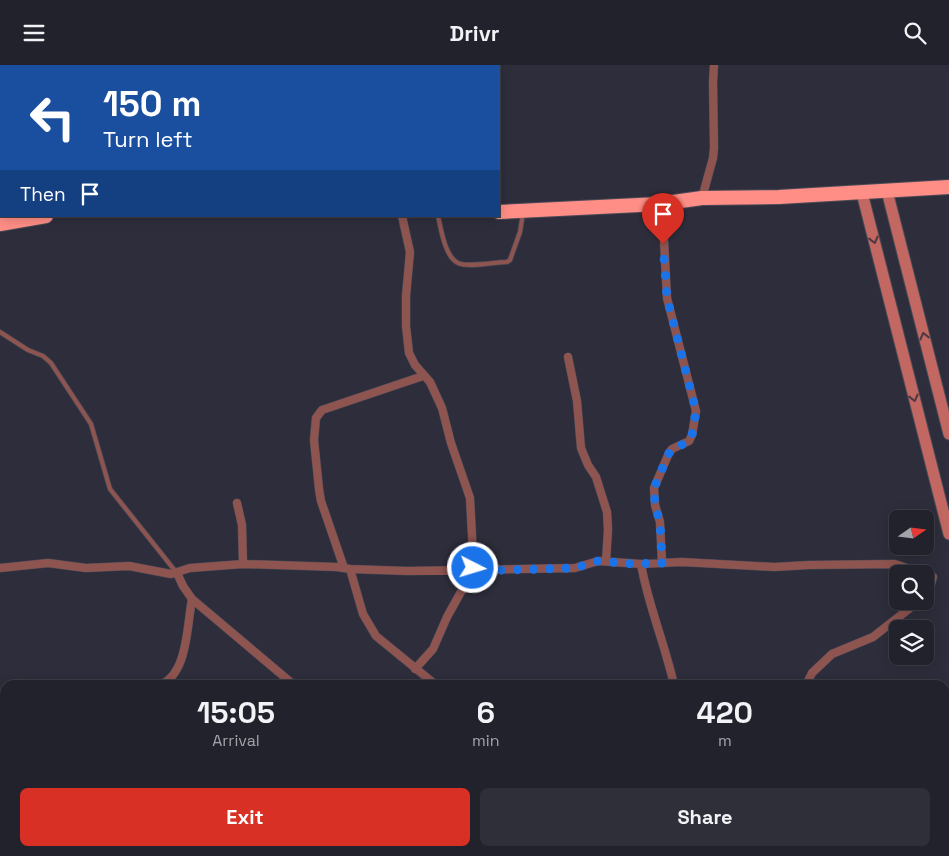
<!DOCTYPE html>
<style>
:root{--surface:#22222c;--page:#2e2f38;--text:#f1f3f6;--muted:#a2a4a9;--line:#3f3f48;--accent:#d93025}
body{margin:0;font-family:"Space Grotesk",sans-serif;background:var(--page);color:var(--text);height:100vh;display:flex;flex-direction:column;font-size:19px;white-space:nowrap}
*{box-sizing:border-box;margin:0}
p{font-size:16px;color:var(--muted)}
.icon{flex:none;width:28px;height:28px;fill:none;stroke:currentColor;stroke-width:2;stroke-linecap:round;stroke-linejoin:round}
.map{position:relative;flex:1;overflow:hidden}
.side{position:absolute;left:0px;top:615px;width:950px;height:176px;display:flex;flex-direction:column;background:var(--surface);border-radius:15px 15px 0 0;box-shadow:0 2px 12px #0003,0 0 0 1px var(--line)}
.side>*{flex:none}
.top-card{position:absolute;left:0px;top:0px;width:500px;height:152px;box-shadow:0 2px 12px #0003,0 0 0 1px var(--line);background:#1a4fa0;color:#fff;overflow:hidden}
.needle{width:32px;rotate:76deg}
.fabs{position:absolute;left:889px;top:445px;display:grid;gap:10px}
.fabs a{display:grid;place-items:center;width:45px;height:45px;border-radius:8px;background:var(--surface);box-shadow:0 2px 12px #0003,0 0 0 1px var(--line);font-size:25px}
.pin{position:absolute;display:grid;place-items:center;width:42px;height:42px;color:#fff;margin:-51px -21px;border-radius:50% 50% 50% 0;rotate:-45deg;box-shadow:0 0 5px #0007}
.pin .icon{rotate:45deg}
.me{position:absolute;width:55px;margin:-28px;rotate:95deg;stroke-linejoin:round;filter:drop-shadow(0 0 4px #0008)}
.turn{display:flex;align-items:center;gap:18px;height:105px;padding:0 20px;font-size:22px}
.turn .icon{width:65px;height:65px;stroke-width:2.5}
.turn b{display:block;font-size:35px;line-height:42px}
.then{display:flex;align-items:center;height:48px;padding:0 20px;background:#0003;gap:10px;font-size:19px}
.eta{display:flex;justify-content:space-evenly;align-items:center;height:85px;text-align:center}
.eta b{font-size:30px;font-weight:600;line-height:35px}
.action{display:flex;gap:10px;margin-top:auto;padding:10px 20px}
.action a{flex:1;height:58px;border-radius:8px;background:var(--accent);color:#fff;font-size:20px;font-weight:600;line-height:58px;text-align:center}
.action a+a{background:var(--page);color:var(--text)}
header{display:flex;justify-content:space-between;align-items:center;height:65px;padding:0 20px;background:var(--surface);font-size:22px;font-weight:600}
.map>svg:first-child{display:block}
</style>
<header><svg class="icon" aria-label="menu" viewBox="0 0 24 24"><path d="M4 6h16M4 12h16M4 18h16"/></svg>Drivr<svg class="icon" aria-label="search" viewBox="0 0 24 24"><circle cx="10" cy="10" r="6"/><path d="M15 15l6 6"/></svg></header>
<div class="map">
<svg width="949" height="791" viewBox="0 0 949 791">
<rect width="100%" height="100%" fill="#2e2d3b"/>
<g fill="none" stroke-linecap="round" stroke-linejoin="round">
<g stroke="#4b4a57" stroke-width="5.5">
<path id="lane" d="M 438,151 C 441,164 445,192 458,198 C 469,203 494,197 507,197 L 510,195 L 520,167 L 523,148
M 0,267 L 28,285 L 43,291 L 51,298 L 91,359 L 110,424 L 176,507"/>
</g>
<g stroke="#4b4a57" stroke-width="9">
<path id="street" d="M 51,0 L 51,1
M 394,0 L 394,1
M 702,133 L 713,93 L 714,83 L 713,17 L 714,0
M 659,139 L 663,156 L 667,233 L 696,346 L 692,370 L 689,376 L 672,384 L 669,388 L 654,423 L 655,440 L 660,457 L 662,498
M 402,151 L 410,187 L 406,231 L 406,261 L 409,288 L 415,300 L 430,317 L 442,343 L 451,378 L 470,433 L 473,489 L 473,503 L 467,516 L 447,552 L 433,584 L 415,604
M 568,292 L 577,336 L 581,383 L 588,400 L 596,412 L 607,447 L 608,465 L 606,496
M 237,438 L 242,460 L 243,499
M 641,499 C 648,540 665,579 674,620
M 0,503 L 48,498 L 86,503 L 129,501 L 171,509 L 190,503 L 243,499 L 337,502 L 350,504 L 407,506 L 575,503 L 598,496 L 641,499 L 682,497 L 774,502 L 809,500 L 895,499 L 924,509
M 344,503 L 321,436 L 319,424 L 314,375 L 316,353 L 322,345 L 423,311
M 350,504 L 363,549 L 376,571 L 436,620
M 177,508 L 183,521 L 192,534 L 294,620
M 925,509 L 933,512 L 929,526 L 925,530
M 159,620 C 188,611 187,559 192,534
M 806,620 L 812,608 L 832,589 L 873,572 L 919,536
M 0,647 L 5,647
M 0,773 L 5,774
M 16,786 L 17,791
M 147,786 L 152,791
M 489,786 L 489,791
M 776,786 L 778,791
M 313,791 L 314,786"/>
</g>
<g stroke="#4b4a57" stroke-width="13">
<path id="secondary" d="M 887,126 L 949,369
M 862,128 L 949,469"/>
</g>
<g stroke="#4b4a57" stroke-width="16">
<path id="highway" d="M 499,147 L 659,139 L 702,133 L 779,132 L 949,122
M 0,159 L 46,151"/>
</g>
<use href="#lane" stroke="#8e5450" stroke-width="4"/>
<use href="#street" stroke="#8e5450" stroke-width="8"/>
<use href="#secondary" stroke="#c26761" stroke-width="11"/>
<use href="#highway" stroke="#ff8e86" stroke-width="14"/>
</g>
<defs><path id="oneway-chevron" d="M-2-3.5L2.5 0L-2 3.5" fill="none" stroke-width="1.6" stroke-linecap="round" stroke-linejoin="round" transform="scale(1.25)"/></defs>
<g stroke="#4c3943">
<use href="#oneway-chevron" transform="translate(874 175) rotate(76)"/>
<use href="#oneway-chevron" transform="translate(924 271) rotate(-104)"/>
<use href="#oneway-chevron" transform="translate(914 333) rotate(76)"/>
</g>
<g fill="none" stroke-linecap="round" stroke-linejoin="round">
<path stroke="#1a73e8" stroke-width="9" stroke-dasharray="0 16.2" d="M 473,503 L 472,506 L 575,503 L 598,496 L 634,499 L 662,498 L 660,457 L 655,440 L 654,423 L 669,388 L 678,381 L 687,378 L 692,370 L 696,346 L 667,233 L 663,179"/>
</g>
</svg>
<div class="fabs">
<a><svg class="needle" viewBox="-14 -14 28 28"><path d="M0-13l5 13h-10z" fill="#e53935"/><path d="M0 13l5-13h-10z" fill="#a2a4a9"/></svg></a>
<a><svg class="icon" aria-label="search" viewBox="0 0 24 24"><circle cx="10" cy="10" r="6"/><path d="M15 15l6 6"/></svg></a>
<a><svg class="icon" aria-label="layers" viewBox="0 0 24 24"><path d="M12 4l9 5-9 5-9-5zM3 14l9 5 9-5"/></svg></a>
</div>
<div class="pin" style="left:663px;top:179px;background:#d93025"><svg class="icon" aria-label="arrive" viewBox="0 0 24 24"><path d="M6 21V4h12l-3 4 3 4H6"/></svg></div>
<svg class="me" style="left:473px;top:503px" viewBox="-20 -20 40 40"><circle r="17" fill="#1a73e8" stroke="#fff" stroke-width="3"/><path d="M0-11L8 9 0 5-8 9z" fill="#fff"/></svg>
<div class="top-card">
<div class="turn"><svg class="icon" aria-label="left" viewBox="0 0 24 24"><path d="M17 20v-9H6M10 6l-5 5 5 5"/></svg><div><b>150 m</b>Turn left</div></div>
<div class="then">Then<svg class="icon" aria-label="arrive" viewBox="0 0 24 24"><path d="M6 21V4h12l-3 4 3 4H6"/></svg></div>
</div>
<section class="side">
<div class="eta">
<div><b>15:05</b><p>Arrival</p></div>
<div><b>6</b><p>min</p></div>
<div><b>420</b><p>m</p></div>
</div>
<div class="action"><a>Exit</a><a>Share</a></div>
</section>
</div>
